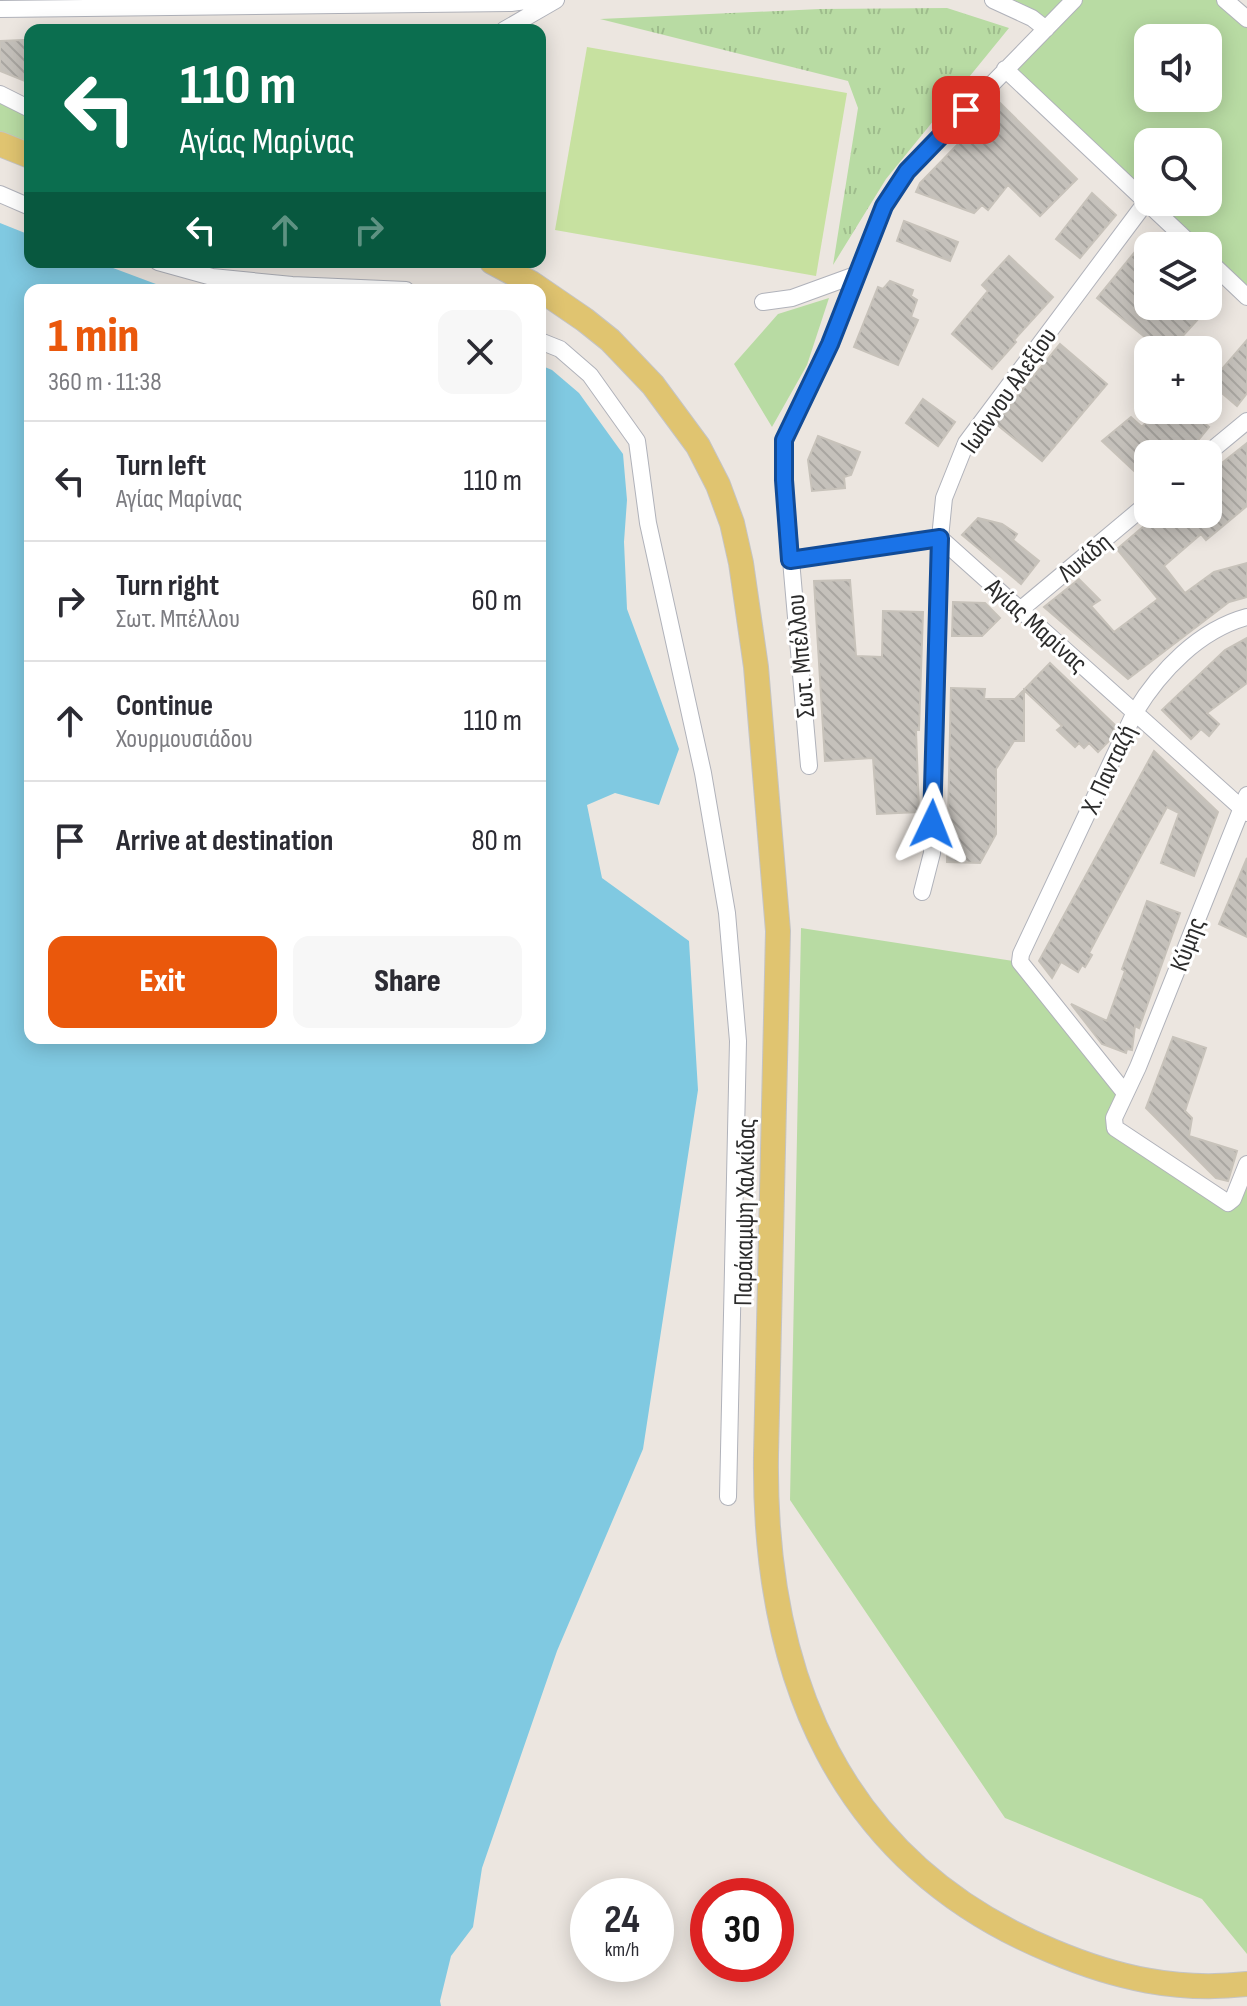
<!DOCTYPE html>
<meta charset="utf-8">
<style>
:root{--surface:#fff;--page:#f7f7f7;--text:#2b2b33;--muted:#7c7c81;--line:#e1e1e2;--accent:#ea580c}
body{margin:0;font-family:"Sofia Sans Condensed",sans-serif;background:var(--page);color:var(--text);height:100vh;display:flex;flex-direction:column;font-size:30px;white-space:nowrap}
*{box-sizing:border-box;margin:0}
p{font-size:26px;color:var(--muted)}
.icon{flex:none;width:44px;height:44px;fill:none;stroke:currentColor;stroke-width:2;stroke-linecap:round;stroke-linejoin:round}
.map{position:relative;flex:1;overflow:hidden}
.side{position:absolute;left:24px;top:284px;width:522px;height:760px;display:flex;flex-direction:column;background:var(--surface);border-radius:16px;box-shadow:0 4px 20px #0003}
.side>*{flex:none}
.top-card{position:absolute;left:24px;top:24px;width:522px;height:244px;border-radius:16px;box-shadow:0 4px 20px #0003;background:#0b6e4f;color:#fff;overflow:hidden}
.controls{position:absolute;left:1134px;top:24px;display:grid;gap:16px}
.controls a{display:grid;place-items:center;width:88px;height:88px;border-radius:16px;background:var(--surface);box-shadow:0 4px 20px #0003;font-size:40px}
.speed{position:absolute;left:570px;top:1878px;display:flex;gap:16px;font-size:40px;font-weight:700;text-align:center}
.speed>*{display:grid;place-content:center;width:104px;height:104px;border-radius:50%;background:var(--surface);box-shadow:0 4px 20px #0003;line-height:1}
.speed small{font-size:20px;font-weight:400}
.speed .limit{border:12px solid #d22;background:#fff;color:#111}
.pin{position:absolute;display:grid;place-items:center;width:68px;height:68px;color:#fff;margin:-34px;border-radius:16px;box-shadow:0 4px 12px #0006}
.me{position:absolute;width:88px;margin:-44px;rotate:2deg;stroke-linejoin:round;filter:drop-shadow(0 0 6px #0008)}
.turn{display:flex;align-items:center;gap:28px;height:168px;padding:0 24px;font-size:36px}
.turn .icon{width:104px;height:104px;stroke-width:2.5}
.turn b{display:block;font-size:56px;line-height:68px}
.lanes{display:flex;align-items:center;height:76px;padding:0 24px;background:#0003;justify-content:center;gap:40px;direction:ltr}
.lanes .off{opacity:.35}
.round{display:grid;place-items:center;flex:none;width:84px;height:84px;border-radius:16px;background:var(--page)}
.summary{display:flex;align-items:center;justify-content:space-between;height:136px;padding:0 24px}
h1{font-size:48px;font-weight:800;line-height:60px;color:var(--accent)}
.action{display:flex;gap:16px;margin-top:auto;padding:16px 24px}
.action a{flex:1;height:92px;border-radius:16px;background:var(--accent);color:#fff;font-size:32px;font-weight:800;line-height:92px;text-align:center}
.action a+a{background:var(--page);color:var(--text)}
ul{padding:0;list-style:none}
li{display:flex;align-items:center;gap:24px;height:120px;padding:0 24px;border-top:2px solid var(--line)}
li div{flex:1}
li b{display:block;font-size:30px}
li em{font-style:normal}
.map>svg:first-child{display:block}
</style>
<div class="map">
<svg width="1247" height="2006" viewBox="0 0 1247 2006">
<defs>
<pattern id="grass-tufts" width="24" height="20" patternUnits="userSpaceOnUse" patternTransform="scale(2)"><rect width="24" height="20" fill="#b8dba3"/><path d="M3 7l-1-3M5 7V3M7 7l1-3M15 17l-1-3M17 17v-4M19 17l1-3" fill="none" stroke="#9ebc8c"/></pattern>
<pattern id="building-back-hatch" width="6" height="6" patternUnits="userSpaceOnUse" patternTransform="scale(2)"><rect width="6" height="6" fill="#c5c1bb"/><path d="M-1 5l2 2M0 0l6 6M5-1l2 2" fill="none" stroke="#a9a6a1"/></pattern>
</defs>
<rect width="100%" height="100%" fill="#ece6e0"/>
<path fill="url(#grass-tufts)" d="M 947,8 L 1009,28 L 886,179 L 833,265 L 858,108 L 848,81 L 600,19 L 820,9 Z"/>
<path fill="#b8dba3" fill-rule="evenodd" d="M 993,0 L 1225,0 L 1247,19 L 1247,297 L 1208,260 L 1208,246 L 1193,246 L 1005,69 L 1046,29 ZM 1148,38 L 1208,38 L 1208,98 L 1148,98 ZM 1148,142 L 1208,142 L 1208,202 L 1148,202 Z
M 0,94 L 30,109 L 30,156 L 0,144 Z
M 829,298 L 807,365 L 772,427 L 734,364 L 778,314 Z
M 801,928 L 1020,962 L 1125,1093 L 1114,1118 L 1227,1203 L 1247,1164 L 1247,1954 L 1202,1899 L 1005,1818 L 790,1500 Z"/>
<path fill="#c7e1a0" d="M 587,47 L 847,93 L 816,276 L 555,230 Z"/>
<path fill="#80c9e1" d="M 0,223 L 30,235 L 30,262 L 97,262 L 172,290 L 30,290 L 30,1038 L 540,1038 L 540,365 L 552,370 L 579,393 L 623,454 L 627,500 L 624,542 L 627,609 L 679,749 L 659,805 L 615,793 L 587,805 L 602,878 L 689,941 L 698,1090 L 643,1449 L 557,1651 L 482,1868 L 473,1927 L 451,1956 L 440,2001 L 441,2006 L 0,2006 Z"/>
<path fill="url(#building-back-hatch)" stroke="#c7c2ba" stroke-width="2" d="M 23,40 L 30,40 L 30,83 L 0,71 L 0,41 Z
M 999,102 L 1077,179 L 1040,216 L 1008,185 L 988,210 L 982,205 L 974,213 L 916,192 L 920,183 Z
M 1092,193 L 1116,215 L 1080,258 L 1056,239 Z
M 904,221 L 958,242 L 950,261 L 897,241 Z
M 1148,236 L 1148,306 L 1210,306 L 1170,350 L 1153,350 L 1143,341 L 1146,338 L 1097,298 Z
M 1009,256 L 1053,297 L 1014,340 L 1016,342 L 992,369 L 952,334 L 988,291 L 982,285 Z
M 890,281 L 913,290 L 911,296 L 917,300 L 911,317 L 918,320 L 898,365 L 854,347 L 878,287 L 883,289 Z
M 1247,340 L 1247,393 L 1237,406 L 1210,383 Z
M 1060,344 L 1107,384 L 1042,461 L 995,423 Z
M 923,399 L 955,422 L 938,446 L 906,423 Z
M 1156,410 L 1188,410 L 1209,427 L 1187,454 L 1148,454 L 1148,484 L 1102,441 L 1131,417 L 1142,427 Z
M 818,436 L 860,452 L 851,475 L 844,477 L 845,488 L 812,491 L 808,460 Z
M 1247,443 L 1247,506 L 1206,540 L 1201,534 L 1164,566 L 1185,593 L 1214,572 L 1247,563 L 1247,597 L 1229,602 L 1128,679 L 1044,607 L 1079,579 L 1100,600 L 1091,606 L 1114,632 L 1158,599 L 1117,549 L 1158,514 L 1208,514 L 1208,474 Z
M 978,518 L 1002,524 L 1017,534 L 1013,540 L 1039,561 L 1021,584 L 962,535 Z
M 850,580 L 856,656 L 882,657 L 883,611 L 923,612 L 919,730 L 916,730 L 919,812 L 877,814 L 873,758 L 825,761 L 814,581 Z
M 953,602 L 985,603 L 1000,618 L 982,636 L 952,636 Z
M 1247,638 L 1247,683 L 1207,713 L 1219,724 L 1209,736 L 1201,729 L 1191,739 L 1162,710 L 1225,650 Z
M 1050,663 L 1116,726 L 1110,740 L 1098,752 L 1089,743 L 1084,748 L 1079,743 L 1075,747 L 1057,730 L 1062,726 L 1024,690 L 1024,741 L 1014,741 L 996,769 L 996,834 L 980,863 L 947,862 L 951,688 L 985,689 L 984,699 L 1015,699 Z
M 1154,751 L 1218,812 L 1194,876 L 1161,863 L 1179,813 L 1167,807 L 1089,953 L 1092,955 L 1085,967 L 1082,965 L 1078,972 L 1061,962 L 1052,978 L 1039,961 Z
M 1247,858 L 1247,937 L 1219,924 Z
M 1147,901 L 1180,913 L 1139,1028 L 1135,1026 L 1132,1050 L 1127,1049 L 1126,1053 L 1102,1044 L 1071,1004 L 1107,1021 L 1125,971 L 1122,969 Z
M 1173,1037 L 1206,1048 L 1185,1111 L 1192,1118 L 1189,1136 L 1237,1151 L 1228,1181 L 1216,1178 L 1146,1108 Z"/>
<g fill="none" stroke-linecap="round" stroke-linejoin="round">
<g stroke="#b0b2ba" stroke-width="18">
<path id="minor" d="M 993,0 L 1032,18 L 1046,29
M 1225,0 L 1247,19
M 0,9 L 511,3 L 533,0
M 504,30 L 556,0
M 1005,69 L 1193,246
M 0,94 L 30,109
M 0,194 L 30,207
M 1208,260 L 1247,297
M 158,262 L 212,277 L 292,285 L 406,290
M 763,302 L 792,298 L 858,274
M 540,341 L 560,349 L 590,375 L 637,441 L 648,523 L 703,773 L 727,913 L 738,1041 L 728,1497
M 1207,454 L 1247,421
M 790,560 L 940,538 L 1247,813
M 1020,610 L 1148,503
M 809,766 L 784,480 L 784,440 L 830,344 L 884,206 L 907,171 L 1074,0
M 1247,795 L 1138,1067 L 1114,1118 L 1115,1128 L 1228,1203 L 1233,1199 L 1247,1164
M 922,892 L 932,853 L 940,538 L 944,498 L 966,443 L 1146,202
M 1125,1093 L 1020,962 L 1021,954 L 1135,712 C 1160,671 1199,630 1247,617"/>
</g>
<g stroke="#c4c4c4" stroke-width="26">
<path id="primary" d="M 0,144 L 30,156
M 492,262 L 531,283 L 585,320 L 610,340 L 653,385 L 698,446 L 718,485 L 732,523 L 741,563 L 756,667 L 778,931 L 766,1455 C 763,1674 838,1863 1052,1951 C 1116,1978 1178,1992 1247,1984"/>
</g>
<use href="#minor" stroke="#fff" stroke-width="16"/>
<use href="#primary" stroke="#e0c470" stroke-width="24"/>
</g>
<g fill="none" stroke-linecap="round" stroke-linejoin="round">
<g stroke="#114b97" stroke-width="20">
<path id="route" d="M 932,824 L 940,538 L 790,560 L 784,480 L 784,440 L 830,344 L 884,206 L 907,171 L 966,110"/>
</g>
<use href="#route" stroke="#1a73e8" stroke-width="14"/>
</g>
<g text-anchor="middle" stroke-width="6" stroke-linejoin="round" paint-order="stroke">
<g font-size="26" fill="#2c2c2c" stroke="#fff">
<text transform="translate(1008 390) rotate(-55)" y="9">Ιωάννου Αλεξίου</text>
<text transform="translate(1084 557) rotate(-40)" y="9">Λυκίδη</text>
<text transform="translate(1037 625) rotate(42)" y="9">Αγίας Μαρίνας</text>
<text transform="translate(800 656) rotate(-95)" y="9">Σωτ. Μπέλλου</text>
<text transform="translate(1108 769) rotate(-65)" y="9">Χ. Πανταζή</text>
<text transform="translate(1187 944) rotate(-69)" y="9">Κύμης</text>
<text transform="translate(744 1212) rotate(-89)" y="9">Παράκαμψη Χαλκίδας</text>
</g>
</g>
</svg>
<div class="controls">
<a><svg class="icon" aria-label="sound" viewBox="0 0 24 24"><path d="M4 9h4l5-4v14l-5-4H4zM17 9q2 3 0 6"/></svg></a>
<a><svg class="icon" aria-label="search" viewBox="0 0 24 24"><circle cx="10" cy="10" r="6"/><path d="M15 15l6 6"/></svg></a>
<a><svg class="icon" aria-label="layers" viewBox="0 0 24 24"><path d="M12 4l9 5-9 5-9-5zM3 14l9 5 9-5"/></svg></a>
<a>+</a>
<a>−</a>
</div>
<div class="speed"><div>24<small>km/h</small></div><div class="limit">30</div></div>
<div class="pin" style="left:966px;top:110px;background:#d93025"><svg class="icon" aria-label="arrive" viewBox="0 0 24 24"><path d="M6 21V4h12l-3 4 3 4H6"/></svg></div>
<svg class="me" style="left:932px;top:824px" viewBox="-20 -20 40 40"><path d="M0-17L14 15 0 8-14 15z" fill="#1a73e8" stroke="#fff" stroke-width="4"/></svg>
<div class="top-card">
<div class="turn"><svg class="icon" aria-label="left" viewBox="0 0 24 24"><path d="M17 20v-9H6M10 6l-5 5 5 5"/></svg><div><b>110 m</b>Αγίας Μαρίνας</div></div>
<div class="lanes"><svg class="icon" aria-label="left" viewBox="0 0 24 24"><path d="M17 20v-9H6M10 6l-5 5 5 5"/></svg><svg class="icon off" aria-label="ahead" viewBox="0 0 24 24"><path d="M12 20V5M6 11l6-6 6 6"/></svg><svg class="icon off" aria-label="right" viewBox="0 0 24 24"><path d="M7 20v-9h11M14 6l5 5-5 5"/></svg></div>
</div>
<section class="side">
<div class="summary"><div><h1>1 min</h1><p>360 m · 11:38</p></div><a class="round"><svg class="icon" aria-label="close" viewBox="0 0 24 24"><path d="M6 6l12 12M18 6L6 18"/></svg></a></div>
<ul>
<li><svg class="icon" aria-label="left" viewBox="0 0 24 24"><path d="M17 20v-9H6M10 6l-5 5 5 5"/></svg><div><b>Turn left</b><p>Αγίας Μαρίνας</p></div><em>110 m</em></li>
<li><svg class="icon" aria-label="right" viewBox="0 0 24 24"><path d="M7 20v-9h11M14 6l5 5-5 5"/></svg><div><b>Turn right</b><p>Σωτ. Μπέλλου</p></div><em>60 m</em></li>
<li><svg class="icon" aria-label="ahead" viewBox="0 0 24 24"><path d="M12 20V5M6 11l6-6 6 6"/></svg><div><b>Continue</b><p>Χουρμουσιάδου</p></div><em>110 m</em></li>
<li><svg class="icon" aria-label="arrive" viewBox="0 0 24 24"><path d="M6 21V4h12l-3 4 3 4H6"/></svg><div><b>Arrive at destination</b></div><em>80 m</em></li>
</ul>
<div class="action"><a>Exit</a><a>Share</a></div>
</section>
</div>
